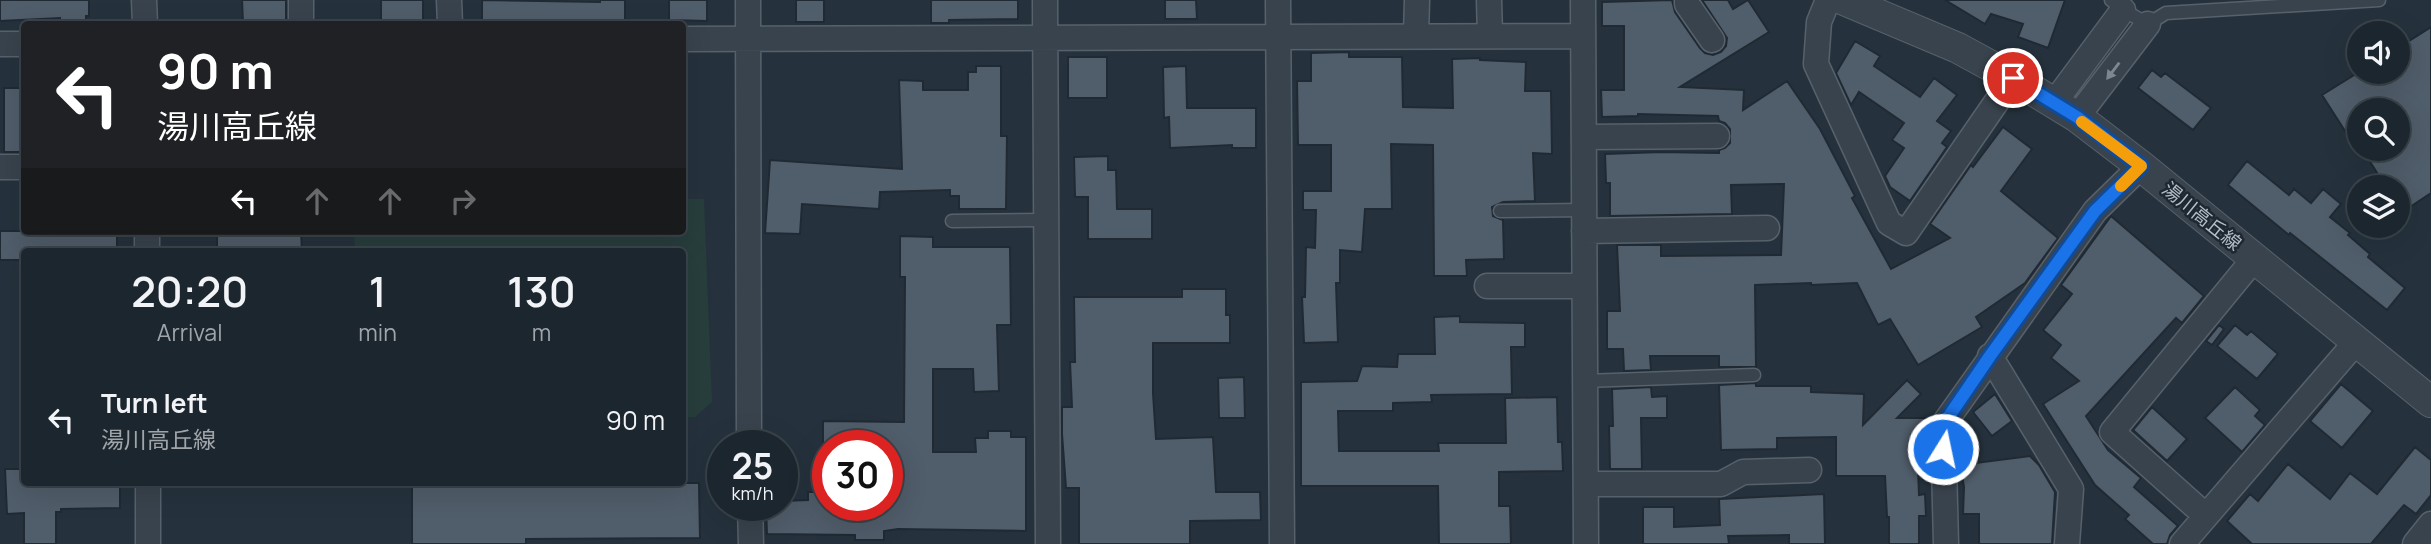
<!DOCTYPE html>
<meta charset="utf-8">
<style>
:root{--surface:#1c262e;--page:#29323a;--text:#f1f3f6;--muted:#a0a5aa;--line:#3a434a}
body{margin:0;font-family:Manrope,"Noto Sans JP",sans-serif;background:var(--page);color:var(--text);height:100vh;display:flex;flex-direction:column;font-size:26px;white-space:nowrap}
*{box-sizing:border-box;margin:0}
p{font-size:23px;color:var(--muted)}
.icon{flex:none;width:38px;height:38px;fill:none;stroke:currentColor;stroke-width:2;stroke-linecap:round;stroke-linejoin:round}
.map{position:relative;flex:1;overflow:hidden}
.panel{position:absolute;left:21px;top:248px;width:665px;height:238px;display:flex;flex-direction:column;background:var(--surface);border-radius:7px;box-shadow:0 7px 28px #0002,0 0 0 2px var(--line)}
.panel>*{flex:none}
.banner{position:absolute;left:21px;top:21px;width:665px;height:214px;border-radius:7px;box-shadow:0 7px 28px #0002,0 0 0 2px var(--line);background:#202124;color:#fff;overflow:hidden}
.tools{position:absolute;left:2347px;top:21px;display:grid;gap:14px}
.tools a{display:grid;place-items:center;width:63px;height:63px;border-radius:50%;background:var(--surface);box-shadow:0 7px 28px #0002,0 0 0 2px var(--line);font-size:35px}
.speed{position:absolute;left:707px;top:430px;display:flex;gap:14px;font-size:35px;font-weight:700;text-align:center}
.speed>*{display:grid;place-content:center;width:91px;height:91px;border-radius:50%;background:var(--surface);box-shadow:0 7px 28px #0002,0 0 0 2px var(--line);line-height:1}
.speed small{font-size:18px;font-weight:400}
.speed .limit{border:10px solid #d22;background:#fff;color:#111}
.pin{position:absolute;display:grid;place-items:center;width:60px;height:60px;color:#fff;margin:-30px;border:4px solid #fff;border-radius:50%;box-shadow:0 2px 7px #0007}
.me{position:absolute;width:77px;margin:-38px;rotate:10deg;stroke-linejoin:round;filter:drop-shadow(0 0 5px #0008)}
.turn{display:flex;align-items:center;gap:24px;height:147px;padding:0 21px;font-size:32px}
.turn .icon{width:91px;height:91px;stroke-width:2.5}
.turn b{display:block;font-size:49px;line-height:60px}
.lanes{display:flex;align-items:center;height:66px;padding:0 21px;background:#0003;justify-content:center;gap:35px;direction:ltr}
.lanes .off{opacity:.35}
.eta{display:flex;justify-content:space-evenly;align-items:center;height:119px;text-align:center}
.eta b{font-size:42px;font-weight:600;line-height:49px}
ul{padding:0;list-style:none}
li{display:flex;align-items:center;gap:21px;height:105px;padding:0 21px}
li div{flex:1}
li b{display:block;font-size:26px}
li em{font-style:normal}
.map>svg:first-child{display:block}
</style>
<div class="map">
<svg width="2431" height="544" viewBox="0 0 2431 544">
<rect width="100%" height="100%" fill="#25323d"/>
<path fill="#273e3d" d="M 683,199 L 704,199 L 712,402 L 695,417 L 683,417 L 682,252 L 355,252 L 354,231 L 682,231 Z"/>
<path fill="#505d6a" stroke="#202a34" stroke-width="2" d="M 0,0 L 89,0 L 89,16 L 86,16 L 86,21 L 60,21 L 60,18 L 0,21 Z
M 242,0 L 286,0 L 286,23 L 243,23 Z
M 381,0 L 423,0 L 423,24 L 381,24 Z
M 482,0 L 600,2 L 600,0 L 625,0 L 625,24 L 482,22 Z
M 669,0 L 707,0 L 707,21 L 669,20 Z
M 796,0 L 824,0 L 824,22 L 796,22 Z
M 931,0 L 1018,0 L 1018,19 L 949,20 L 949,23 L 931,23 Z
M 1165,0 L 1196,0 L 1197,19 L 1165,19 Z
M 1672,0 L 1675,12 L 1700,48 L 1705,53 L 1713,55 L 1721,52 L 1726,46 L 1727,38 L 1702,0 L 1728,0 L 1733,9 L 1748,0 L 1769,32 L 1680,87 L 1744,90 L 1743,110 L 1787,81 L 1820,129 L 1855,196 L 1852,198 L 1891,269 L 1950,238 L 1930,224 L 1971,165 L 1973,167 L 2003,127 L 2032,149 L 2001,191 L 2058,238 L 2025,283 L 1976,317 L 1982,327 L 1918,365 L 1890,319 L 1878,325 L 1857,283 L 1811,285 L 1811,283 L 1755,285 L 1756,367 L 1719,367 L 1719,356 L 1650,356 L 1651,370 L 1624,371 L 1623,349 L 1607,349 L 1607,311 L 1620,311 L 1617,245 L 1661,245 L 1661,256 L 1781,255 L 1784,184 L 1731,185 L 1732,214 L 1610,216 L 1610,183 L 1606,183 L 1605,154 L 1661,152 L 1719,153 L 1719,150 L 1725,148 L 1730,143 L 1730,129 L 1725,123 L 1719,121 L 1718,116 L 1638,114 L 1638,116 L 1602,117 L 1601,90 L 1624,90 L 1624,26 L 1602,26 L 1602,2 Z
M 1945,0 L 2065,0 L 2048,48 L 2018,37 L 2023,24 L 1991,14 L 1985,24 Z
M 2431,27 L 2431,193 L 2398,215 L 2398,187 L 2386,187 L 2362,149 L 2398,149 L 2398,110 L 2359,110 L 2359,153 L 2322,95 L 2359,72 L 2398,72 L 2398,48 Z
M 1855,41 L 1880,56 L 1874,66 L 1920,97 L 1934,78 L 1957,95 L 1937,121 L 1951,131 L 1942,143 L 1947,147 L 1910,201 L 1890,187 L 1885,176 L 1904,148 L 1892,140 L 1904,123 L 1859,92 L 1851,105 L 1836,73 Z
M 1349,52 L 1349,57 L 1402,57 L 1403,107 L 1453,108 L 1452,59 L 1480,58 L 1480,60 L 1526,62 L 1525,91 L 1551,91 L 1552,154 L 1533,153 L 1535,201 L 1503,202 L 1492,207 L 1493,216 L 1503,220 L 1504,259 L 1466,260 L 1467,276 L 1434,276 L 1433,145 L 1391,144 L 1392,209 L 1365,209 L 1362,252 L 1340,250 L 1340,283 L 1336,283 L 1338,342 L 1304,343 L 1302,297 L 1305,297 L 1306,247 L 1315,248 L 1316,210 L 1303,210 L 1303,191 L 1331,191 L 1331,145 L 1298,145 L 1297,81 L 1311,81 L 1311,53 Z
M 1068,57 L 1107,57 L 1107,98 L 1068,98 Z
M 976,66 L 1001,66 L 1001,136 L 1007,136 L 1006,209 L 959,209 L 959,196 L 950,196 L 950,190 L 880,192 L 879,209 L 802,204 L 800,234 L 765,233 L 770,160 L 902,169 L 899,80 L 923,81 L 923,90 L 968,90 L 968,72 L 976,72 Z
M 1186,66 L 1187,108 L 1256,108 L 1256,148 L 1232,148 L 1232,145 L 1170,148 L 1169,117 L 1164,118 L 1163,67 Z
M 2152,70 L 2161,77 L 2165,73 L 2211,108 L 2193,130 L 2138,88 Z
M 4,88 L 24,88 L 24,152 L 4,152 Z
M 1108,156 L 1108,170 L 1116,170 L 1117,209 L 1152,209 L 1152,239 L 1088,239 L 1088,197 L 1075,197 L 1074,157 Z
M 2247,161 L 2289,195 L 2294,189 L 2311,203 L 2323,189 L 2341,204 L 2330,217 L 2350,233 L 2348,235 L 2370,254 L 2368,257 L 2405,288 L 2387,310 L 2290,233 L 2289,235 L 2228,185 Z
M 2111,216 L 2204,296 L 2182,323 L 2176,318 L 2086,416 L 2108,450 L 2141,478 L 2134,487 L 2178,526 L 2170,535 L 2167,544 L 2153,544 L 2125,519 L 2129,515 L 2095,485 L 2043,404 L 2079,381 L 2051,358 L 2061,345 L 2043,330 L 2072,294 L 2061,285 Z
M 0,231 L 117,231 L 117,251 L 24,252 L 24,260 L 0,260 Z
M 217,231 L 301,231 L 302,252 L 217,252 Z
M 900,236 L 933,237 L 933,247 L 1010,247 L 1011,325 L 997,325 L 999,391 L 974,392 L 973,369 L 933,369 L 933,452 L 976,452 L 975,438 L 988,438 L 988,431 L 1011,431 L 1011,437 L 1026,437 L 1026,531 L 898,529 L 884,531 L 884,540 L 855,540 L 855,535 L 767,534 L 766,506 L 782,506 L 782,501 L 808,500 L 808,492 L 828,492 L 828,506 L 887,506 L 887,446 L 823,446 L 823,421 L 904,422 L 905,277 L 900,277 Z
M 1182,289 L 1226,289 L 1226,315 L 1230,315 L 1230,343 L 1153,343 L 1153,393 L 1156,439 L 1213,437 L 1216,492 L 1260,492 L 1261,520 L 1190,521 L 1190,544 L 1079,544 L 1079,488 L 1066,488 L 1062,434 L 1062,407 L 1072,407 L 1070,362 L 1075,362 L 1074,297 L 1182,297 Z
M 1460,316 L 1460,322 L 1525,323 L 1525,347 L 1511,347 L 1512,394 L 1431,395 L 1432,402 L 1393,403 L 1393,411 L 1338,411 L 1339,451 L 1439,451 L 1438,443 L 1506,443 L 1505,398 L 1557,397 L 1558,442 L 1562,442 L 1563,471 L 1499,472 L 1499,506 L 1510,506 L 1511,544 L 1439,544 L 1438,486 L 1301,486 L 1301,382 L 1357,381 L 1362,366 L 1397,367 L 1398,354 L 1435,354 L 1434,317 Z
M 2219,325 L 2224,329 L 2212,345 L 2206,341 Z
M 2235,325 L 2247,335 L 2251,331 L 2278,354 L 2257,379 L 2217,346 Z
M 1244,377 L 1245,418 L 1219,418 L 1218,378 Z
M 1907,380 L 1921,394 L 1897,418 L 1928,418 L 1928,439 L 1917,439 L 1919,495 L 1925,494 L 1926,516 L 1919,516 L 1919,544 L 1889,544 L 1889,517 L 1887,517 L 1885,476 L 1836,476 L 1836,437 L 1777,438 L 1777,449 L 1721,450 L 1719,385 L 1756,383 L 1756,386 L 1811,386 L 1811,392 L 1864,394 L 1863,425 Z
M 2341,384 L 2373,411 L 2342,448 L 2310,421 Z
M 1651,387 L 1652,397 L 1667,396 L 1667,418 L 1641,418 L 1642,469 L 1610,469 L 1609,426 L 1613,426 L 1612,389 Z
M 2235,387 L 2260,410 L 2255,416 L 2265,425 L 2242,452 L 2205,418 Z
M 1995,394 L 2012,421 L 1992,436 L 1973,412 Z
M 2152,407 L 2187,439 L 2167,461 L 2133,430 Z
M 2415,447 L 2431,460 L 2431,495 L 2416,514 L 2404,505 L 2371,544 L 2252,544 L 2227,521 L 2250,494 L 2258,501 L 2288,464 L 2330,499 L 2350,473 L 2377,494 Z
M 2030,456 L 2039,465 L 2055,492 L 2052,544 L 1979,544 L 1979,514 L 1963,514 L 1964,487 L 1960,465 Z
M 5,469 L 24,469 L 24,483 L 120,483 L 120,508 L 61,509 L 61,512 L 56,512 L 56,544 L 24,544 L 24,513 L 7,514 Z
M 682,483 L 699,483 L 700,538 L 526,539 L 526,544 L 412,544 L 412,485 Z
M 1824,494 L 1825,544 L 1789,544 L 1789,535 L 1728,536 L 1729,544 L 1643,544 L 1643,507 L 1674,507 L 1674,527 L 1720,525 L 1719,499 Z"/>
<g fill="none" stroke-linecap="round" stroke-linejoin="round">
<g stroke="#57616b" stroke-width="15">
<path id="service" d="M 2111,0 L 2123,10 L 2148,24 L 2166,13 L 2379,0
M 1500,211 L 1584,210
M 952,221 L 1045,220
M 1585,381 L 1754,375"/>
</g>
<g stroke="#57616b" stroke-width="27">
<path id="minor" d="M 144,0 L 145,24
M 301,0 L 301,24
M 449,0 L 450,24
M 748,0 L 749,446
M 1045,0 L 1048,544
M 1278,0 L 1282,544
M 1489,0 L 1490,36
M 1583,0 L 1586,544
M 1687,0 L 1687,4 L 1712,40
M 1828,0 L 1819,22 L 1816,64 L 1889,223 L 1906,233 L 2013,78
M 1416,36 L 1417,0
M 682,39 L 1583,36
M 0,44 L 24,44
M 2054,103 L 2123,10
M 2077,117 L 2148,24
M 1584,137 L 1717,136
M 0,167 L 24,167
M 147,231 L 147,252
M 1584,231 L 1767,228
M 1487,286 L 1584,286
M 1990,356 L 2071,489 L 2067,544
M 148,483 L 148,544
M 1586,484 L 1721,484 L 1743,472 L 1809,470
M 750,506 L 751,544
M 2206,516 L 2112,432 L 2254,259
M 1946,544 L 1943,425 L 2095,211 L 2141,166
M 2182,544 L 2356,342
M 2415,544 L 2431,524"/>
</g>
<g stroke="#57616b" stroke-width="32">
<path id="tertiary" d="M 1844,0 L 1958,48 L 2013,78 L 2077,117 L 2141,166 L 2431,402"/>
</g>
<use href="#service" stroke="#39434d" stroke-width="12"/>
<use href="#minor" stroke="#39434d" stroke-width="24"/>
<use href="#tertiary" stroke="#39434d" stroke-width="30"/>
</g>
<defs><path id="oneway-solid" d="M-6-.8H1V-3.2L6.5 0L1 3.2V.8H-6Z" transform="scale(1.75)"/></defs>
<use fill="#7d8791" href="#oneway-solid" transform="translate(2113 71) rotate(127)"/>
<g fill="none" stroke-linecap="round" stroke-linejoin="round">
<g stroke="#114b97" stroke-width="18">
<path id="route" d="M 1943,449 L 1943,425 L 1990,356 L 2095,211 L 2141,166 L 2077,117 L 2013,78"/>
</g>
<use href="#route" stroke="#1a73e8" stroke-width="12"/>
<path stroke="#f59e0b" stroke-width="12" d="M 2082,122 L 2141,166 L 2121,186"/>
</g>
<g text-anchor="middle" stroke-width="5" stroke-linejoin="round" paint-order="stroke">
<g font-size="19" fill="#b4bec8" stroke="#1e2832">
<text transform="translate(2202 216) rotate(39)" y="7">湯川高丘線</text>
</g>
</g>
</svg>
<div class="tools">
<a><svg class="icon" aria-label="sound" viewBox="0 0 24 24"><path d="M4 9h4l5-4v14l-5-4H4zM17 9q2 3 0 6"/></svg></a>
<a><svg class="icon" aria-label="search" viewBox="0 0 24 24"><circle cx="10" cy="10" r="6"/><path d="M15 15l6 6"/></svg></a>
<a><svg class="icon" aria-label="layers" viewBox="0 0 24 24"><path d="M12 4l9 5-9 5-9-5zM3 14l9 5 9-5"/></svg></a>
</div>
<div class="speed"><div>25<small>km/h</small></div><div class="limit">30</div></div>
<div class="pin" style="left:2013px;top:78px;background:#d93025"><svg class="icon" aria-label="arrive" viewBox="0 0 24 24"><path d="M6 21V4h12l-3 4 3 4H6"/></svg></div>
<svg class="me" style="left:1943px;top:449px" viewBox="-20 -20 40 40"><circle r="17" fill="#1a73e8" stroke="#fff" stroke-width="3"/><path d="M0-11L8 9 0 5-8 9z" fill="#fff"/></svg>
<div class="banner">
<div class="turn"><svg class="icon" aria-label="left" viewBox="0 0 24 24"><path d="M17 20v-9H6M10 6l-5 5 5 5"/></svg><div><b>90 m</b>湯川高丘線</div></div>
<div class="lanes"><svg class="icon" aria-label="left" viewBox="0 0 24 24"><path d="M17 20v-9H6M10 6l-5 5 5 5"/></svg><svg class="icon off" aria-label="ahead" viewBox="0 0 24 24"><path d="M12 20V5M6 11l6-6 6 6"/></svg><svg class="icon off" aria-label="ahead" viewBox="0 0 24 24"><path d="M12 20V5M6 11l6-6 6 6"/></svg><svg class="icon off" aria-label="right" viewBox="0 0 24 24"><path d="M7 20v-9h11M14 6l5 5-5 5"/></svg></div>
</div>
<section class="panel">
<div class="eta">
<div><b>20:20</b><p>Arrival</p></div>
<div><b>1</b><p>min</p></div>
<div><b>130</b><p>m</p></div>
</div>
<ul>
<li><svg class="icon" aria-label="left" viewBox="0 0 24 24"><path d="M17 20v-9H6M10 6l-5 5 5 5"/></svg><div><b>Turn left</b><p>湯川高丘線</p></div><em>90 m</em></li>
</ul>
</section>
</div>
